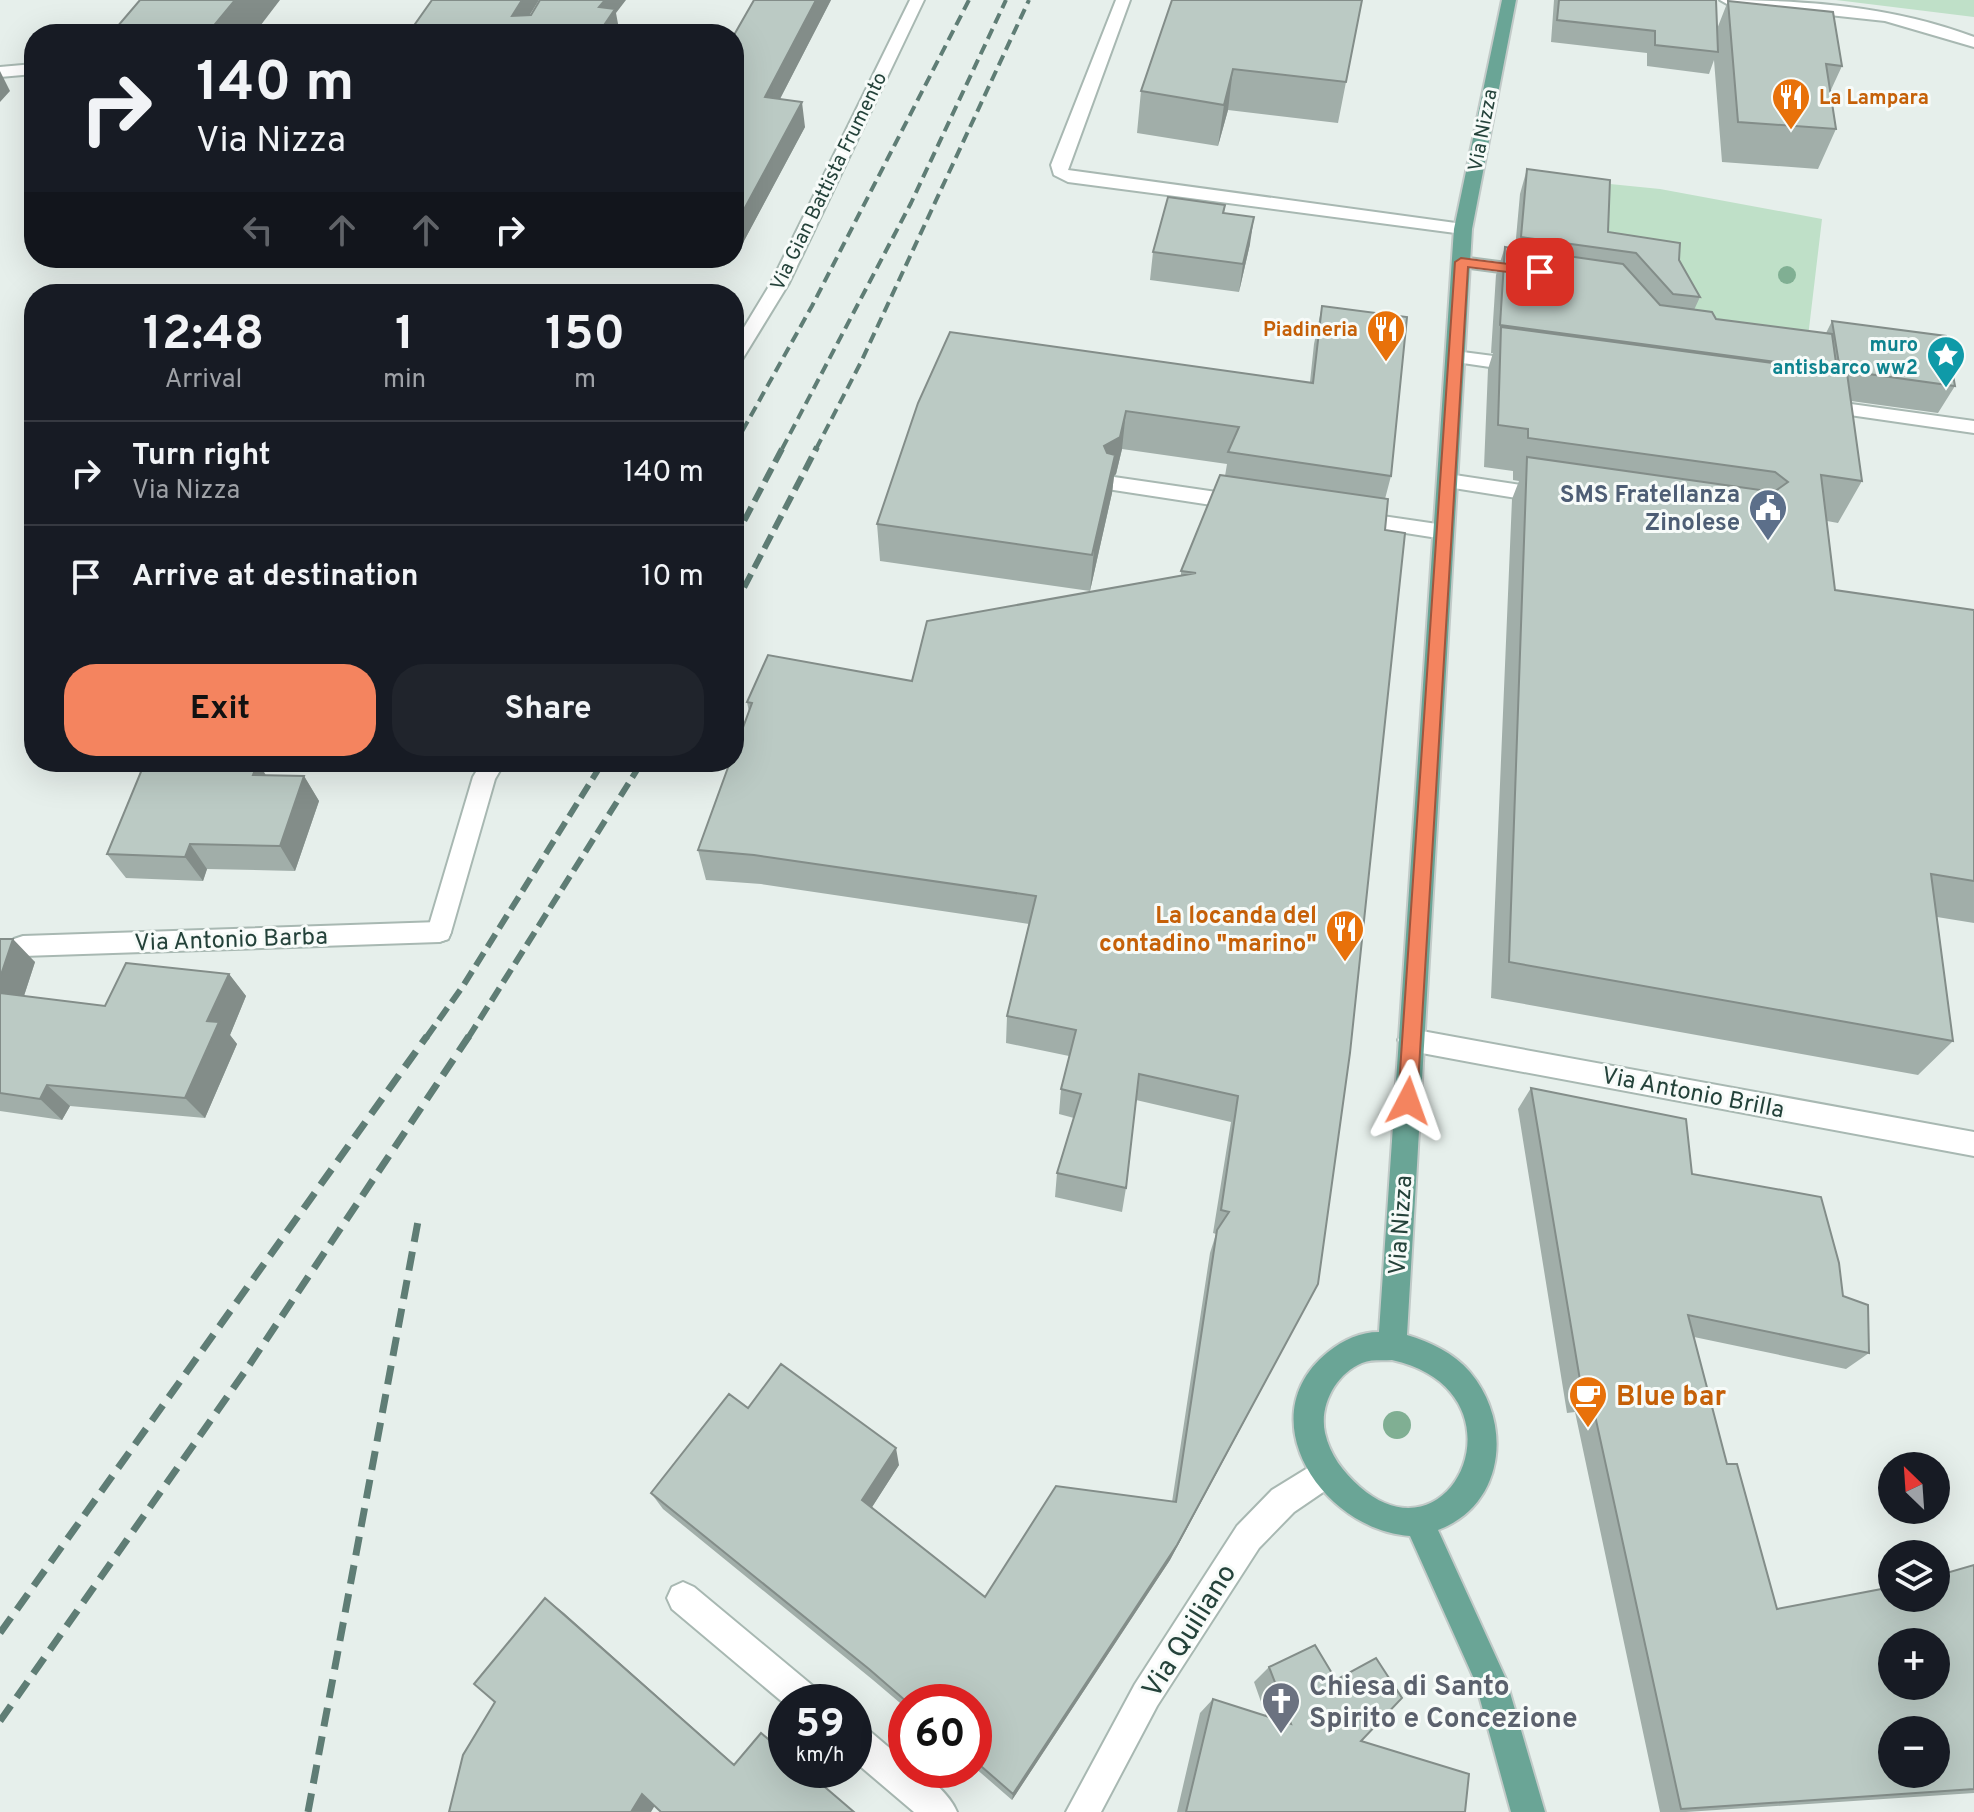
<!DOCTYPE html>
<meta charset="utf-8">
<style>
:root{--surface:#171b24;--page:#20242c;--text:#f1f3f6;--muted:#9ea1a6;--line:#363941;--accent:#f4845f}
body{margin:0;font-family:Overpass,sans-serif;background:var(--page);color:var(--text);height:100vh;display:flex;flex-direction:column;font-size:30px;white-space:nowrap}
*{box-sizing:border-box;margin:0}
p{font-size:26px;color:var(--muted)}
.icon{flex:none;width:44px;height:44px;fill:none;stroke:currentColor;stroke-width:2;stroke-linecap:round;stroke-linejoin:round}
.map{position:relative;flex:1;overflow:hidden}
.sheet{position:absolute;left:24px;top:284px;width:720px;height:488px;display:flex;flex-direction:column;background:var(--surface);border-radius:32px;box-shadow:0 8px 32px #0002}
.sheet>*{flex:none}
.banner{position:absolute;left:24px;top:24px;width:720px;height:244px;border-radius:32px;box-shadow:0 8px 32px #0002;background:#171b24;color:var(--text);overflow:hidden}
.needle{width:52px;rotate:335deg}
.buttons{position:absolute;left:1878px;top:1452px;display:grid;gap:16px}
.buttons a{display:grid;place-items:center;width:72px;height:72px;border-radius:50%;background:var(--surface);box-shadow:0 8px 32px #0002;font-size:40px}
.speed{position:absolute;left:768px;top:1684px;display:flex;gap:16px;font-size:40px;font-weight:700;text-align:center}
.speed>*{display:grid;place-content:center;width:104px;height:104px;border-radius:50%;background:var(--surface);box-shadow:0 8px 32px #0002;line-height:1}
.speed small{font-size:20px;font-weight:400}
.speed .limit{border:12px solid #d22;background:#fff;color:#111}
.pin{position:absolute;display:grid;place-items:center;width:68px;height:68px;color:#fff;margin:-34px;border-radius:16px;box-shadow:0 4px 12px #0006}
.me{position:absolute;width:88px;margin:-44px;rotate:4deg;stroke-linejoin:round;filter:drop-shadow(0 0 6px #0008)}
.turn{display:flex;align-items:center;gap:28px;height:168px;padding:0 40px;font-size:36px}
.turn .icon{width:104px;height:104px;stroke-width:2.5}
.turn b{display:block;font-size:56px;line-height:68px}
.lanes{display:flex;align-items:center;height:76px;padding:0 40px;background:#0003;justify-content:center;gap:40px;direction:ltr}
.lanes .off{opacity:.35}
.eta{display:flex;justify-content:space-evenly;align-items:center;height:136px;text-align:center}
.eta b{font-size:48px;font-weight:700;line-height:56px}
.cta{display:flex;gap:16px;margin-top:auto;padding:16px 40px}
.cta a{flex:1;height:92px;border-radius:32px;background:var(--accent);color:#111;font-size:32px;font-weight:700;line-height:92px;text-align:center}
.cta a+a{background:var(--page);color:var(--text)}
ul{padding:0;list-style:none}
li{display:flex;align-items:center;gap:24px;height:104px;padding:0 40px;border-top:2px solid var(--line)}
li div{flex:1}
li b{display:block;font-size:30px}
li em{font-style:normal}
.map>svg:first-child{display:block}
</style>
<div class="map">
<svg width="1974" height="1812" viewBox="0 0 1974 1812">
<rect width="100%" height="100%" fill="#e6efeb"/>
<path fill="#bfe0c8" d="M 1836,0 L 1974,0 L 1974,17 Z
M 1600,183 L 1660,189 L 1822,219 L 1808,337 L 1657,314 L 1599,272 Z"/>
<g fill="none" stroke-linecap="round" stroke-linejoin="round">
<g stroke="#a8b8b2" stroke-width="4">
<path id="service" d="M 1116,0 L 1130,0 L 1068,170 L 1463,224 L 1472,229 L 1463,234 L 1068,182 L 1054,175 L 1051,165 Z
M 439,922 L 448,925 L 451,932 L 448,939 L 439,942 L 23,956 L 14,953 L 11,946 L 14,939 L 23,936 Z"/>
</g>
<g stroke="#a8b8b2" stroke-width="4">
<path id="pedestrian" d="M 1455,351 L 1524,360 L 1533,366 L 1524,372 L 1449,361 L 1449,353 Z
M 1822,400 L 1974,421 L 1974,433 L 1815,410 L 1815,402 Z"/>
</g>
<g stroke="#a8b8b2" stroke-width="4">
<path id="minor" d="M 910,0 L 924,0 L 789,283 L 740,363 L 734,365 L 734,344 L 771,283 Z
M 1720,0 C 1805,0 1893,6 1974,37 L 1974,47 L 1885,21 L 1727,4 Z
M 34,64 L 34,74 L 0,77 L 0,67 Z
M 1461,257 L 1530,266 L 1539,271 L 1530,276 L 1455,266 L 1452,262 Z
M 1448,474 L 1548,489 L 1558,496 L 1548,503 L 1441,486 L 1438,481 L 1441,476 Z
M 1114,477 L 1244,496 L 1254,503 L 1244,510 L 1107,489 L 1104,484 Z
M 1355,512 L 1444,525 L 1454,532 L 1444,539 L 1348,524 L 1345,519 Z
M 482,762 L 505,762 L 495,779 L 451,932 L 448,939 L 439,942 L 430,939 L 427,932 L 473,777 Z
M 1411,1029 L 1974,1132 L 1974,1156 L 1411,1051 L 1402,1048 L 1398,1040 L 1402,1032 Z
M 683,1582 L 694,1587 L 819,1691 L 824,1702 L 786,1705 L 672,1609 L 667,1598 L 672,1587 Z
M 854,1724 L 866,1728 L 906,1762 L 906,1770 C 925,1770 950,1795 957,1812 L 914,1812 L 854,1761 Z"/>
</g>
<g stroke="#a8b8b2" stroke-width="4">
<path id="tertiary" d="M 1324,1458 L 1335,1462 L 1339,1473 L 1335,1484 L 1294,1512 L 1259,1548 L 1157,1706 L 1101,1812 L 1066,1812 L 1135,1684 L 1237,1526 L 1272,1490 Z"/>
</g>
<g stroke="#c2cac8" stroke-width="4">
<path id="primary" d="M 1502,0 L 1516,0 L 1472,229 L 1407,1335 C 1430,1342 1454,1353 1470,1372 C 1513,1423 1505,1505 1438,1530 L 1506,1679 L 1545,1812 L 1511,1812 L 1475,1681 L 1410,1536 C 1323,1530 1247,1417 1328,1352 C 1343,1340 1360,1332 1379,1332 L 1454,229 ZM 1392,1360 C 1531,1391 1453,1568 1360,1487 C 1343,1472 1330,1455 1325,1433 C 1319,1405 1336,1374 1362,1363 C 1371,1359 1382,1361 1392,1360 Z"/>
</g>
<use href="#service" fill="#fff" fill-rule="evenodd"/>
<use href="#pedestrian" fill="#fff" fill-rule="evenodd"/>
<use href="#minor" fill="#fff" fill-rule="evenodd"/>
<use href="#tertiary" fill="#fff" fill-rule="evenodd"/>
<use href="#primary" fill="#6aa596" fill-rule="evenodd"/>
<path stroke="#5f7d75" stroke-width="4" stroke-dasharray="11 6" stroke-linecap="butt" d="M 734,446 L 812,306 L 969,0
M 782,449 L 911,203 L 1006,0
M 816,449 L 861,362 L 1029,0"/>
<path stroke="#5f7d75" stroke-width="6" stroke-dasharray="15 7" stroke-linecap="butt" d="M 734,540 L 783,447
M 734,607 L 817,447
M 426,1038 L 463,986 L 603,762
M 468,1038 L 642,762"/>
<path stroke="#5f7d75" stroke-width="7" stroke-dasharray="19 10" stroke-linecap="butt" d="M 0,1633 L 427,1036
M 0,1721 L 248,1367 L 469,1036
M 308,1812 L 419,1216"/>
</g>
<g fill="#80af93">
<circle cx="1787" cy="275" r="9"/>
<circle cx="1397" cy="1425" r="14"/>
</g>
<path fill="#a1aea9" d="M 831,0 L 780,99 L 805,127 L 737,254 L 734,254 L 734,35 Z
M 1362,0 L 1338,123 L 1228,110 L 1218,146 L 1137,133 L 1141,91 Z
M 1554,0 L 1716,0 L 1717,29 L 1728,1 L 1842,66 L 1830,92 L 1836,129 L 1818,169 L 1722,162 L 1714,60 L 1709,74 L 1647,66 L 1647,53 L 1551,42 Z
M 1527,169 L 1608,232 L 1679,260 L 1700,297 L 1694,310 L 1716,319 L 1826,333 L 1832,321 L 1955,386 L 1938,413 L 1851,401 L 1862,481 L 1838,523 L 1827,521 L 1835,590 L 1974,610 L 1974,923 L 1937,917 L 1953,1041 L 1918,1075 L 1491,998 L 1512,499 L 1519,481 L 1513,480 L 1513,471 L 1484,467 L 1488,369 L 1493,353 L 1491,353 L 1496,275 L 1505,247 L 1515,249 L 1520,194 Z
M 1225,205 L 1224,213 L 1250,244 L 1239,292 L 1150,280 L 1153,252 Z
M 1322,306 L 1391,476 L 1385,499 L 1318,1284 L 1170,1560 L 1012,1800 L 974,1767 L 974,1702 L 906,1702 L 906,1708 L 873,1680 L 663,1509 L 651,1493 L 748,1408 L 899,1465 L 872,1507 L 985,1597 L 1172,1502 L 1210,1253 L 1216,1234 L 1213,1233 L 1231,1122 L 1136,1100 L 1126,1188 L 1122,1212 L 1055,1197 L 1057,1173 L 1074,1118 L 1059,1114 L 1061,1089 L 1069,1056 L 1006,1043 L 1007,1016 L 1029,924 L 761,884 L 706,880 L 698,850 L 749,712 L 747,702 L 912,681 L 1181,576 L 1181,571 L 1225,476 L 1227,464 L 1122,449 L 1116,474 L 1114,476 L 1112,493 L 1090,591 L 880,561 L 877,524 L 918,403 L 1310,382 L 1314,344 Z
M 266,775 L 304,776 L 319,801 L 295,871 L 207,869 L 203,881 L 126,878 L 107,854 Z
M 0,939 L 35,962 L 24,996 L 105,1006 L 229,974 L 246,996 L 230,1035 L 237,1044 L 205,1118 L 70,1106 L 62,1120 L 0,1111 Z
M 1531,1088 L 1692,1174 L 1843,1296 L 1869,1353 L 1846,1369 L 1694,1337 L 1727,1464 L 1777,1609 L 1892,1598 L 1974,1565 L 1974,1793 L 1686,1812 L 1660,1812 L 1575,1412 L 1567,1413 L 1518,1109 Z
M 1269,1667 L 1361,1741 L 1465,1812 L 1177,1812 L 1200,1713 L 1213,1699 L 1266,1716 L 1254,1682 Z"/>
<path fill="#838d89" d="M 235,0 L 280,0 L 254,34 L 207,34 Z
M 522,0 L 539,0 L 518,34 L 512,16 Z
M 605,0 L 626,0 L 616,13 L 619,29 L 615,34 L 598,34 L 599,7 Z
M 816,0 L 831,0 L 768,122 L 765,97 Z
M 1233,69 L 1228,110 L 1218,146 L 1224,105 Z
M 0,71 L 10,91 L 0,102 Z
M 802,102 L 805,127 L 737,254 L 734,228 Z
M 1254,217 L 1250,244 L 1239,292 L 1243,264 Z
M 1126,411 L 1122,449 L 1116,474 L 1114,476 L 1112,493 L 1090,591 L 1104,446 Z
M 258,762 L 273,787 L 253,775 Z
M 304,776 L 319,801 L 295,871 L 280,846 Z
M 190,844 L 207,869 L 203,881 L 185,857 Z
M 13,939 L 35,962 L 18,1014 L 0,996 L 0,978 Z
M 229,974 L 246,996 L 230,1035 L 237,1044 L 205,1118 L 185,1098 L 207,1021 Z
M 47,1085 L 70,1106 L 62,1120 L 40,1099 Z
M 1318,1284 L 1170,1560 L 1012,1800 L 1013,1794 Z
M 896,1448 L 899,1465 L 867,1515 L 862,1500 Z
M 545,1598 L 564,1613 L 745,1774 L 734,1765 Z
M 642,1794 L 657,1802 L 651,1812 L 631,1812 Z"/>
<path fill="#bbcac4" stroke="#838d89" stroke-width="2" fill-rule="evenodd" d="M 140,0 L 235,0 L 207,34 L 111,34 Z
M 432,0 L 522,0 L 512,16 L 531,15 L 540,0 L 605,0 L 599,7 L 615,9 L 598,34 L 408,34 Z
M 754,0 L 816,0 L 765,97 L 802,102 L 734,228 L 734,35 Z
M 1172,0 L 1362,0 L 1346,82 L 1233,69 L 1224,105 L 1141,91 Z
M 1559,0 L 1716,0 L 1718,52 L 1655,45 L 1655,31 L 1557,20 Z
M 1728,1 L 1833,12 L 1842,66 L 1826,64 L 1836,129 L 1738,122 Z
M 1527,169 L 1610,180 L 1608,232 L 1680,243 L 1679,260 L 1700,297 L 1673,294 L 1636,253 L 1521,237 Z
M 1168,197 L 1225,205 L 1223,213 L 1254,217 L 1243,264 L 1153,252 Z
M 1505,247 L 1623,264 L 1660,305 L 1712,312 L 1716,319 L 1832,334 L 1837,370 L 1500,325 Z
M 1322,306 L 1407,317 L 1391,476 L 1228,452 L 1239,427 L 1126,411 L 1120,437 L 1104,446 L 1107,453 L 1115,455 L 1092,555 L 877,524 L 918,403 L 950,332 L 1313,383 Z
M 1832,321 L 1946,336 L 1955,386 L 1840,370 Z
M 1501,327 L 1847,373 L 1862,481 L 1821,475 L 1835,590 L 1974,610 L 1974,881 L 1931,874 L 1953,1041 L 1509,962 L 1527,457 L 1774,492 L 1788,482 L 1775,472 L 1528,438 L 1528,429 L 1498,425 Z
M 1220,475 L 1388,499 L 1385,530 L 1405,533 L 1350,1053 L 1318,1284 L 1177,1545 L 1013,1794 L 974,1760 L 974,1702 L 907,1702 L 869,1669 L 651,1493 L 729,1394 L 748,1408 L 781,1364 L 896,1448 L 862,1500 L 985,1597 L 1056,1486 L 1176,1502 L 1217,1230 L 1229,1212 L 1221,1210 L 1238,1096 L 1139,1074 L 1126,1188 L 1057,1173 L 1081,1094 L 1061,1089 L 1076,1030 L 1007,1016 L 1036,896 L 754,855 L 698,850 L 730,762 L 734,762 L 734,752 L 752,703 L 747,702 L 768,655 L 912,681 L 927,621 L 1196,573 L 1181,571 Z
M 145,762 L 258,762 L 253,775 L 304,776 L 280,846 L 190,844 L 185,857 L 107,854 Z
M 0,939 L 13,939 L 0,978 Z
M 126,963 L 229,974 L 207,1021 L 219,1022 L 185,1098 L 47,1085 L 40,1099 L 0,1093 L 0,993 L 105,1006 Z
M 1531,1088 L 1686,1119 L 1692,1174 L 1821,1197 L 1839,1263 L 1843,1296 L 1868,1305 L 1869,1353 L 1688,1315 L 1727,1464 L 1737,1464 L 1777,1609 L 1892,1587 L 1892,1598 L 1936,1598 L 1936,1576 L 1974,1565 L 1974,1789 L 1681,1809 L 1591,1397 L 1583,1398 ZM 1892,1642 L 1936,1642 L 1936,1686 L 1892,1686 ZM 1892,1730 L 1936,1730 L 1936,1774 L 1892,1774 Z
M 545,1598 L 734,1765 L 761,1733 L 786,1754 L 786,1770 L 805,1770 L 854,1812 L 661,1812 L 642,1794 L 631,1812 L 449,1812 L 463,1755 L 495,1702 L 474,1684 Z
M 1315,1645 L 1336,1680 L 1376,1658 L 1402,1698 L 1361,1741 L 1469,1774 L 1465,1812 L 1186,1812 L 1213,1699 L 1291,1724 L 1269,1667 Z"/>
<path fill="#f4845f" stroke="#9f563e" stroke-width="2" d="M 1461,258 L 1540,268 L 1546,272 L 1540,276 L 1468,267 L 1417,1101 L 1408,1110 L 1398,1101 L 1455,262 Z"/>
<defs>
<g id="restaurant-pin" transform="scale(2)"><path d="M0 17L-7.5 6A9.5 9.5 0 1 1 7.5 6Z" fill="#e8710a" stroke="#f7fbf9"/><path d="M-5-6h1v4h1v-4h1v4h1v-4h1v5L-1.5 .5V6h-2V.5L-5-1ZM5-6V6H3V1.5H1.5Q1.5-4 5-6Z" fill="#fff"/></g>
<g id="sight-pin" transform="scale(2)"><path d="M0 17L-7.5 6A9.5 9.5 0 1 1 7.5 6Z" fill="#0f9aa8" stroke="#f7fbf9"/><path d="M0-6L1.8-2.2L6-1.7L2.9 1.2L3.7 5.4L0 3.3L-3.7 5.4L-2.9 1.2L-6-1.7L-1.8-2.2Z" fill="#fff"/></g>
<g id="civic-pin" transform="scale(2)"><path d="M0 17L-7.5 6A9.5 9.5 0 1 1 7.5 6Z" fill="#5c6f8a" stroke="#f7fbf9"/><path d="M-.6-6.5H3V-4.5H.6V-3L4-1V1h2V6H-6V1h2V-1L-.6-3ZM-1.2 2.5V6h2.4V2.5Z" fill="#fff"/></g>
<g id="cafe-pin" transform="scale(2)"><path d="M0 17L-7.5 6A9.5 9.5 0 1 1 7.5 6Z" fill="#e8710a" stroke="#f7fbf9"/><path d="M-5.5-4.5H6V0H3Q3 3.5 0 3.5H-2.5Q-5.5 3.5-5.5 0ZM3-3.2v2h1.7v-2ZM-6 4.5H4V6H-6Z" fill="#fff"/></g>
<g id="church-pin" transform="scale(2)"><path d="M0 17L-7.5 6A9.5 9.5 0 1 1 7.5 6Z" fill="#6b7280" stroke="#f7fbf9"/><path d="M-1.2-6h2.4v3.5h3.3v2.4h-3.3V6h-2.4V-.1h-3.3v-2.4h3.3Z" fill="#fff"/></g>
</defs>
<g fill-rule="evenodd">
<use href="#restaurant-pin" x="1791" y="97"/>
<use href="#restaurant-pin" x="1386" y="329"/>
<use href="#sight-pin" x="1946" y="355"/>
<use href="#civic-pin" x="1768" y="508"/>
<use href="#restaurant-pin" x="1345" y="929"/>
<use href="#cafe-pin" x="1588" y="1395"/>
<use href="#church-pin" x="1281" y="1701"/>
</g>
<g text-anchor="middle" stroke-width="6" stroke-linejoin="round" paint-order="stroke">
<g font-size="20" font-weight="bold" fill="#c56008" stroke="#f7fbf9" text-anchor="start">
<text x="1819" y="104">La Lampara</text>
<text x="1358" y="336" text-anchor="end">Piadineria</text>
</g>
<g font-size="20" fill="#24423a" stroke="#f7fbf9">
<text transform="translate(1482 130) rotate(-79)" y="7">Via Nizza</text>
<text transform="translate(828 181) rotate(-64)" y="7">Via Gian Battista Frumento</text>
</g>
<g font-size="20" font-weight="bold" fill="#0d838f" stroke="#f7fbf9" text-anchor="end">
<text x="1918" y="351">muro<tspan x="1918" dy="23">antisbarco ww2</tspan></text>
</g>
<g font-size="24" font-weight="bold" fill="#4e5e75" stroke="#f7fbf9" text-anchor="end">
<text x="1740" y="502">SMS Fratellanza<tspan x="1740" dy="28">Zinolese</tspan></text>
</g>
<g font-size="24" font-weight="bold" fill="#c56008" stroke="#f7fbf9" text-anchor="end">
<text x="1317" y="923">La locanda del<tspan x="1317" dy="28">contadino "marino"</tspan></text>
</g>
<g font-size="24" fill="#24423a" stroke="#f7fbf9">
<text transform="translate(231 939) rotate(-2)" y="8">Via Antonio Barba</text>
<text transform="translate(1693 1092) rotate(11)" y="8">Via Antonio Brilla</text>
<text transform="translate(1400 1225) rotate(-86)" y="8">Via Nizza</text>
</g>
<g font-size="28" font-weight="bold" fill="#c56008" stroke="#f7fbf9" text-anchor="start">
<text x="1616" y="1405">Blue bar</text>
</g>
<g font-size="28" fill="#24423a" stroke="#f7fbf9">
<text transform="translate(1188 1630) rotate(-58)" y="10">Via Quiliano</text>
</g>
<g font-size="28" font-weight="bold" fill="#5b616d" stroke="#f7fbf9" text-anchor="start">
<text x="1309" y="1695">Chiesa di Santo<tspan x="1309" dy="32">Spirito e Concezione</tspan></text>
</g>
</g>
</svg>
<div class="buttons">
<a><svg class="needle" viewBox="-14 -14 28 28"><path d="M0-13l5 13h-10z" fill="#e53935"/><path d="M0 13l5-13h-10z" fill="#9ea1a6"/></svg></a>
<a><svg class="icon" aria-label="layers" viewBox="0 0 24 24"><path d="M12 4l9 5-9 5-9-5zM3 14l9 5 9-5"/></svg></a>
<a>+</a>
<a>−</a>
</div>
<div class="speed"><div>59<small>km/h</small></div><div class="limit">60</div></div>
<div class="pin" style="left:1540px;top:272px;background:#d93025"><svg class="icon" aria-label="arrive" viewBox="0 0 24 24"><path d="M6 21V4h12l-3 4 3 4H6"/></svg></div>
<svg class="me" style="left:1408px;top:1101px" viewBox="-20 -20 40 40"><path d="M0-17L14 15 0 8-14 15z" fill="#f4845f" stroke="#fff" stroke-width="4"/></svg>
<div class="banner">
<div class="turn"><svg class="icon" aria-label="right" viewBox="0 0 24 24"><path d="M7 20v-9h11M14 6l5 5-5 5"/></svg><div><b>140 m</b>Via Nizza</div></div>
<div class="lanes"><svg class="icon off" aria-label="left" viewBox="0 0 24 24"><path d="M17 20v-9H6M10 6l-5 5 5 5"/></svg><svg class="icon off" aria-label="ahead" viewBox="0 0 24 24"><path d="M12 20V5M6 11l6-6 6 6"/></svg><svg class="icon off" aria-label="ahead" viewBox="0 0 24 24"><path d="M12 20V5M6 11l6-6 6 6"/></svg><svg class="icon" aria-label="right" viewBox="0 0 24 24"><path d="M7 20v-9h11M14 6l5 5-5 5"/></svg></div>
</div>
<section class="sheet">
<div class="eta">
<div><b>12:48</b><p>Arrival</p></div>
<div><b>1</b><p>min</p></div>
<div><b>150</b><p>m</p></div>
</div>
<ul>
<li><svg class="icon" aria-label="right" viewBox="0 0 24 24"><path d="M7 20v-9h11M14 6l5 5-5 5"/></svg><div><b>Turn right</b><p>Via Nizza</p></div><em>140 m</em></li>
<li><svg class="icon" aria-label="arrive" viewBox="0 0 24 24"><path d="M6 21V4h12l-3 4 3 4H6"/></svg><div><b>Arrive at destination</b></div><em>10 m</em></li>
</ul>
<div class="cta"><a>Exit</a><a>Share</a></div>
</section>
</div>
